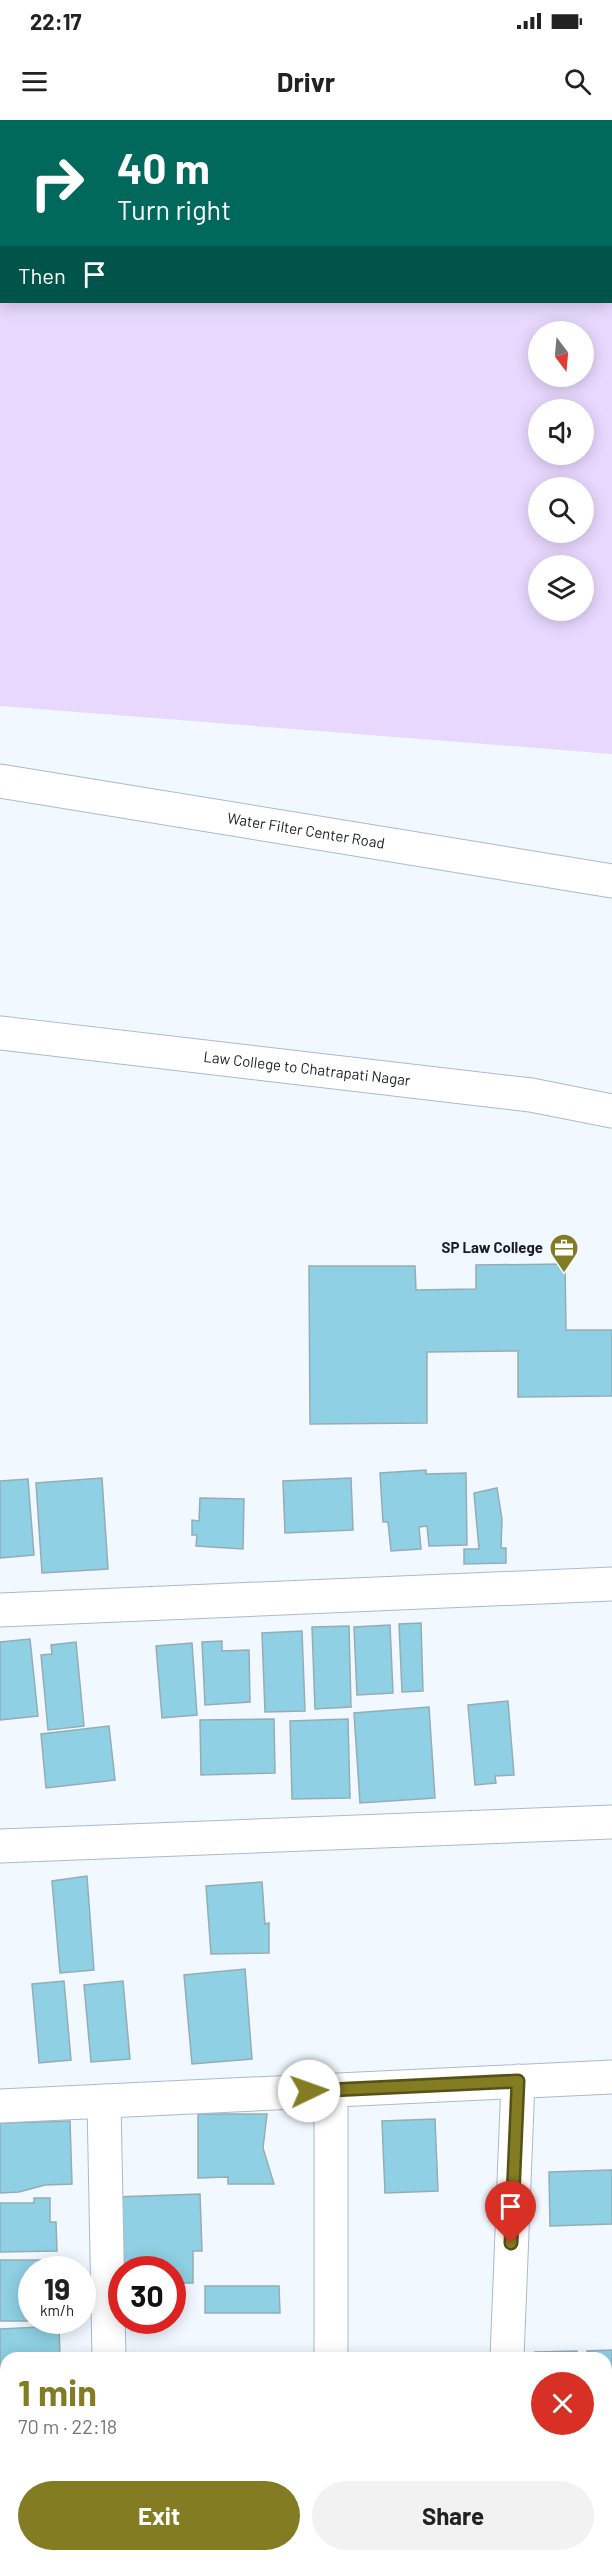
<!DOCTYPE html>
<meta charset="utf-8">
<style>
:root{--surface:#fff;--page:#f2f2f2;--text:#222;--muted:#767676;--accent:#837c23}
body{margin:0;font-family:Barlow,sans-serif;background:var(--page);color:var(--text);height:100vh;display:flex;flex-direction:column;font-size:22px;white-space:nowrap}
*{box-sizing:border-box;margin:0}
p{font-size:20px;color:var(--muted)}
.icon{flex:none;width:33px;height:33px;fill:none;stroke:currentColor;stroke-width:2;stroke-linecap:round;stroke-linejoin:round}
.map{position:relative;flex:1;overflow:hidden}
.sheet{position:absolute;left:0px;top:2232px;width:612px;height:210px;display:flex;flex-direction:column;background:var(--surface);border-radius:18px 18px 0 0;box-shadow:0 3px 15px #0003}
.sheet>*{flex:none}
.hud{position:absolute;left:0px;top:0px;width:612px;height:183px;box-shadow:0 3px 15px #0003;background:#00695c;color:#fff;overflow:hidden}
.needle{width:39px;rotate:164deg}
.tools{position:absolute;left:528px;top:201px;display:grid;gap:12px}
.tools a{display:grid;place-items:center;width:66px;height:66px;border-radius:50%;background:var(--surface);box-shadow:0 3px 15px #0003;font-size:30px}
.speed{position:absolute;left:18px;top:2136px;display:flex;gap:12px;font-size:30px;font-weight:700;text-align:center}
.speed>*{display:grid;place-content:center;width:78px;height:78px;border-radius:50%;background:var(--surface);box-shadow:0 3px 15px #0003;line-height:1}
.speed small{font-size:15px;font-weight:400}
.speed .limit{border:9px solid #d22;background:#fff;color:#111}
.pin{position:absolute;display:grid;place-items:center;width:51px;height:51px;color:#fff;margin:-62px -26px;border-radius:50% 50% 50% 0;rotate:-45deg;box-shadow:0 0 6px #0007}
.pin .icon{rotate:45deg}
.me{position:absolute;width:66px;margin:-33px;rotate:87deg;stroke-linejoin:round;filter:drop-shadow(0 0 4px #0008)}
.turn{display:flex;align-items:center;gap:21px;height:126px;padding:0 18px;font-size:27px}
.turn .icon{width:78px;height:78px;stroke-width:2.5}
.turn b{display:block;font-size:42px;line-height:51px}
.then{display:flex;align-items:center;height:57px;padding:0 18px;background:#0003;gap:12px;font-size:22px}
.round{display:grid;place-items:center;flex:none;width:63px;height:63px;border-radius:32px;background:var(--page)}
.overview{display:flex;align-items:center;justify-content:space-between;height:102px;padding:0 18px}
h1{font-size:36px;font-weight:700;line-height:45px;color:var(--accent)}
.primary-button{display:flex;gap:12px;margin-top:auto;padding:12px 18px}
.primary-button a{flex:1;height:69px;border-radius:36px;background:var(--accent);color:#fff;font-size:24px;font-weight:700;line-height:69px;text-align:center}
.primary-button a+a{background:var(--page);color:var(--text)}
.status{display:flex;justify-content:space-between;align-items:center;height:42px;padding:0 30px;background:var(--surface);direction:ltr}
.status svg{height:16px;fill:currentColor}
header{display:flex;justify-content:space-between;align-items:center;height:78px;padding:0 18px;background:var(--surface);font-size:27px;font-weight:700}
.map>svg:first-child{display:block}
</style>
<div class="status"><b>22:17</b><svg viewBox="0 0 49 12"><path d="M0 12V9h3v3zM5 12V6h3v6zM10 12V3h3v9zM15 12V0h3v12zM26 1h20v11H26zM47 4h2v5h-2z"/></svg></div>
<header><svg class="icon" aria-label="menu" viewBox="0 0 24 24"><path d="M4 6h16M4 12h16M4 18h16"/></svg>Drivr<svg class="icon" aria-label="search" viewBox="0 0 24 24"><circle cx="10" cy="10" r="6"/><path d="M15 15l6 6"/></svg></header>
<div class="map">
<svg width="612" height="2442" viewBox="0 0 612 2442">
<rect width="100%" height="100%" fill="#f1f8ff"/>
<path fill="#e8d8fe" fill-rule="evenodd" d="M 0,0 L 612,0 L 612,634 L 0,586 ZM 2,2 L 610,2 L 610,182 L 2,182 ZM 538,212 L 584,212 L 584,256 L 538,256 ZM 538,290 L 584,290 L 584,334 L 538,334 ZM 538,368 L 584,368 L 584,412 L 538,412 ZM 538,446 L 584,446 L 584,490 L 538,490 Z"/>
<path fill="#8fd0e4" stroke="#94adb5" stroke-width="1.5" d="M 565,1144 L 566,1210 L 612,1210 L 612,1276 L 518,1277 L 518,1231 L 427,1232 L 427,1303 L 310,1304 L 309,1146 L 415,1146 L 416,1170 L 476,1169 L 476,1145 Z
M 426,1350 L 426,1354 L 466,1353 L 467,1425 L 429,1426 L 427,1406 L 419,1407 L 421,1429 L 391,1431 L 388,1402 L 383,1402 L 380,1353 Z
M 102,1358 L 108,1449 L 42,1453 L 36,1363 Z
M 351,1358 L 353,1410 L 285,1413 L 283,1361 Z
M 28,1359 L 34,1435 L 0,1438 L 0,1361 Z
M 497,1368 L 502,1399 L 501,1428 L 506,1428 L 506,1443 L 464,1444 L 464,1429 L 479,1429 L 474,1373 Z
M 200,1378 L 244,1379 L 243,1429 L 196,1426 L 197,1415 L 192,1415 L 192,1400 L 199,1401 Z
M 421,1503 L 423,1571 L 402,1572 L 399,1504 Z
M 390,1505 L 393,1573 L 357,1575 L 354,1507 Z
M 349,1506 L 351,1587 L 315,1589 L 312,1507 Z
M 302,1511 L 305,1591 L 265,1592 L 262,1513 Z
M 30,1519 L 38,1596 L 0,1600 L 0,1522 Z
M 222,1521 L 222,1531 L 249,1530 L 250,1582 L 205,1585 L 202,1522 Z
M 76,1522 L 84,1606 L 48,1610 L 41,1535 L 52,1534 L 51,1525 Z
M 192,1523 L 197,1595 L 162,1598 L 156,1526 Z
M 508,1581 L 514,1655 L 495,1656 L 496,1663 L 475,1665 L 468,1585 Z
M 429,1587 L 435,1678 L 360,1683 L 354,1593 Z
M 274,1599 L 275,1653 L 201,1655 L 200,1600 Z
M 348,1599 L 350,1678 L 292,1679 L 290,1601 Z
M 109,1606 L 115,1660 L 46,1668 L 41,1614 Z
M 87,1756 L 94,1850 L 60,1853 L 52,1761 Z
M 262,1762 L 265,1804 L 269,1803 L 269,1833 L 211,1834 L 206,1766 Z
M 245,1849 L 252,1939 L 192,1944 L 184,1855 Z
M 64,1861 L 71,1940 L 39,1943 L 32,1864 Z
M 123,1861 L 130,1939 L 91,1942 L 84,1865 Z
M 198,1994 L 267,1994 L 263,2028 L 274,2064 L 228,2064 L 228,2057 L 198,2058 Z
M 435,1999 L 438,2071 L 385,2073 L 382,2001 Z
M 70,2001 L 72,2064 L 45,2065 L 19,2072 L 0,2073 L 0,2003 Z
M 612,2050 L 612,2104 L 550,2106 L 549,2052 Z
M 200,2074 L 202,2131 L 193,2131 L 193,2163 L 172,2163 L 172,2150 L 122,2150 L 115,2077 Z
M 34,2078 L 50,2078 L 50,2102 L 56,2102 L 57,2131 L 0,2132 L 0,2083 L 34,2083 Z
M 0,2140 L 59,2140 L 59,2150 L 32,2150 L 32,2200 L 59,2201 L 0,2201 Z
M 205,2166 L 279,2166 L 280,2193 L 205,2193 Z
M 59,2206 L 60,2238 L 6,2238 L 6,2257 L 0,2257 L 0,2209 Z
M 612,2230 L 612,2302 L 606,2302 L 606,2238 L 587,2238 L 587,2231 Z
M 577,2231 L 577,2238 L 535,2238 L 535,2232 Z
M 0,2271 L 6,2271 L 6,2329 L 0,2329 Z
M 6,2407 L 6,2436 L 31,2436 L 32,2442 L 0,2442 L 0,2408 Z
M 44,2436 L 89,2436 L 89,2442 L 44,2442 Z
M 97,2436 L 160,2436 L 160,2442 L 98,2442 Z
M 166,2436 L 224,2436 L 225,2442 L 167,2442 Z
M 229,2436 L 290,2436 L 291,2442 L 230,2442 Z"/>
<g fill="none" stroke-linecap="round" stroke-linejoin="round">
<g stroke="#aabacb" stroke-width="35">
<path id="street" d="M 0,1490 L 612,1464
M 0,1726 L 612,1702
M 104,1981 L 109,2238
M 0,1986 L 612,1957
M 331,2238 L 331,1970
M 507,2238 L 518,1961
M 606,2331 L 612,2330
M 0,2383 L 6,2383"/>
</g>
<g stroke="#aabacb" stroke-width="35">
<g id="secondary">
<path id="s1" d="M 0,661 L 612,761"/>
<path id="s2" d="M 0,913 L 531,975 L 612,991"/>
</g>
</g>
<use href="#street" stroke="#fff" stroke-width="33"/>
<use href="#secondary" stroke="#fff" stroke-width="33"/>
</g>
<g fill="none" stroke-linecap="round" stroke-linejoin="round">
<g stroke="#555117" stroke-width="15">
<path id="route" d="M 309,1971 L 518,1961 L 511,2123"/>
</g>
<use href="#route" stroke="#837c23" stroke-width="10"/>
</g>
<defs>
<g id="office-pin" transform="scale(1.5)"><path d="M0 17L-7.5 6A9.5 9.5 0 1 1 7.5 6Z" fill="#837c23" stroke="#f1f8ff"/><path d="M-6-3h4V-5.5h4V-3h4V5H-6ZM-1-4.5V-3h2v-1.5ZM-6 0V1H6V0Z" fill="#fff"/></g>
</defs>
<g fill-rule="evenodd">
<use href="#office-pin" x="564" y="1128"/>
</g>
<g text-anchor="middle" stroke-width="4.5" stroke-linejoin="round" paint-order="stroke">
<g font-size="15" fill="#191f25" stroke="#f1f8ff">
<text dy="5" stroke="none"><textPath href="#s1" startOffset="310">Water Filter Center Road</textPath></text>
<text dy="5" stroke="none"><textPath href="#s2" startOffset="309">Law College to Chatrapati Nagar</textPath></text>
</g>
<g font-size="15" font-weight="bold" fill="#191f25" stroke="#f1f8ff" text-anchor="end">
<text x="543" y="1133">SP Law College</text>
</g>
</g>
</svg>
<div class="tools">
<a><svg class="needle" viewBox="-14 -14 28 28"><path d="M0-13l5 13h-10z" fill="#e53935"/><path d="M0 13l5-13h-10z" fill="#767676"/></svg></a>
<a><svg class="icon" aria-label="sound" viewBox="0 0 24 24"><path d="M4 9h4l5-4v14l-5-4H4zM17 9q2 3 0 6"/></svg></a>
<a><svg class="icon" aria-label="search" viewBox="0 0 24 24"><circle cx="10" cy="10" r="6"/><path d="M15 15l6 6"/></svg></a>
<a><svg class="icon" aria-label="layers" viewBox="0 0 24 24"><path d="M12 4l9 5-9 5-9-5zM3 14l9 5 9-5"/></svg></a>
</div>
<div class="speed"><div>19<small>km/h</small></div><div class="limit">30</div></div>
<div class="pin" style="left:511px;top:2123px;background:#d93025"><svg class="icon" aria-label="arrive" viewBox="0 0 24 24"><path d="M6 21V4h12l-3 4 3 4H6"/></svg></div>
<svg class="me" style="left:309px;top:1971px" viewBox="-20 -20 40 40"><circle r="19" fill="#fff"/><path d="M0-13L10 11 0 6-10 11z" fill="#837c23"/></svg>
<div class="hud">
<div class="turn"><svg class="icon" aria-label="right" viewBox="0 0 24 24"><path d="M7 20v-9h11M14 6l5 5-5 5"/></svg><div><b>40 m</b>Turn right</div></div>
<div class="then">Then<svg class="icon" aria-label="arrive" viewBox="0 0 24 24"><path d="M6 21V4h12l-3 4 3 4H6"/></svg></div>
</div>
<section class="sheet">
<div class="overview"><div><h1>1 min</h1><p>70 m · 22:18</p></div><a class="round" style="background:#d93025;color:#fff"><svg class="icon" aria-label="close" viewBox="0 0 24 24"><path d="M6 6l12 12M18 6L6 18"/></svg></a></div>
<div class="primary-button"><a>Exit</a><a>Share</a></div>
</section>
</div>
